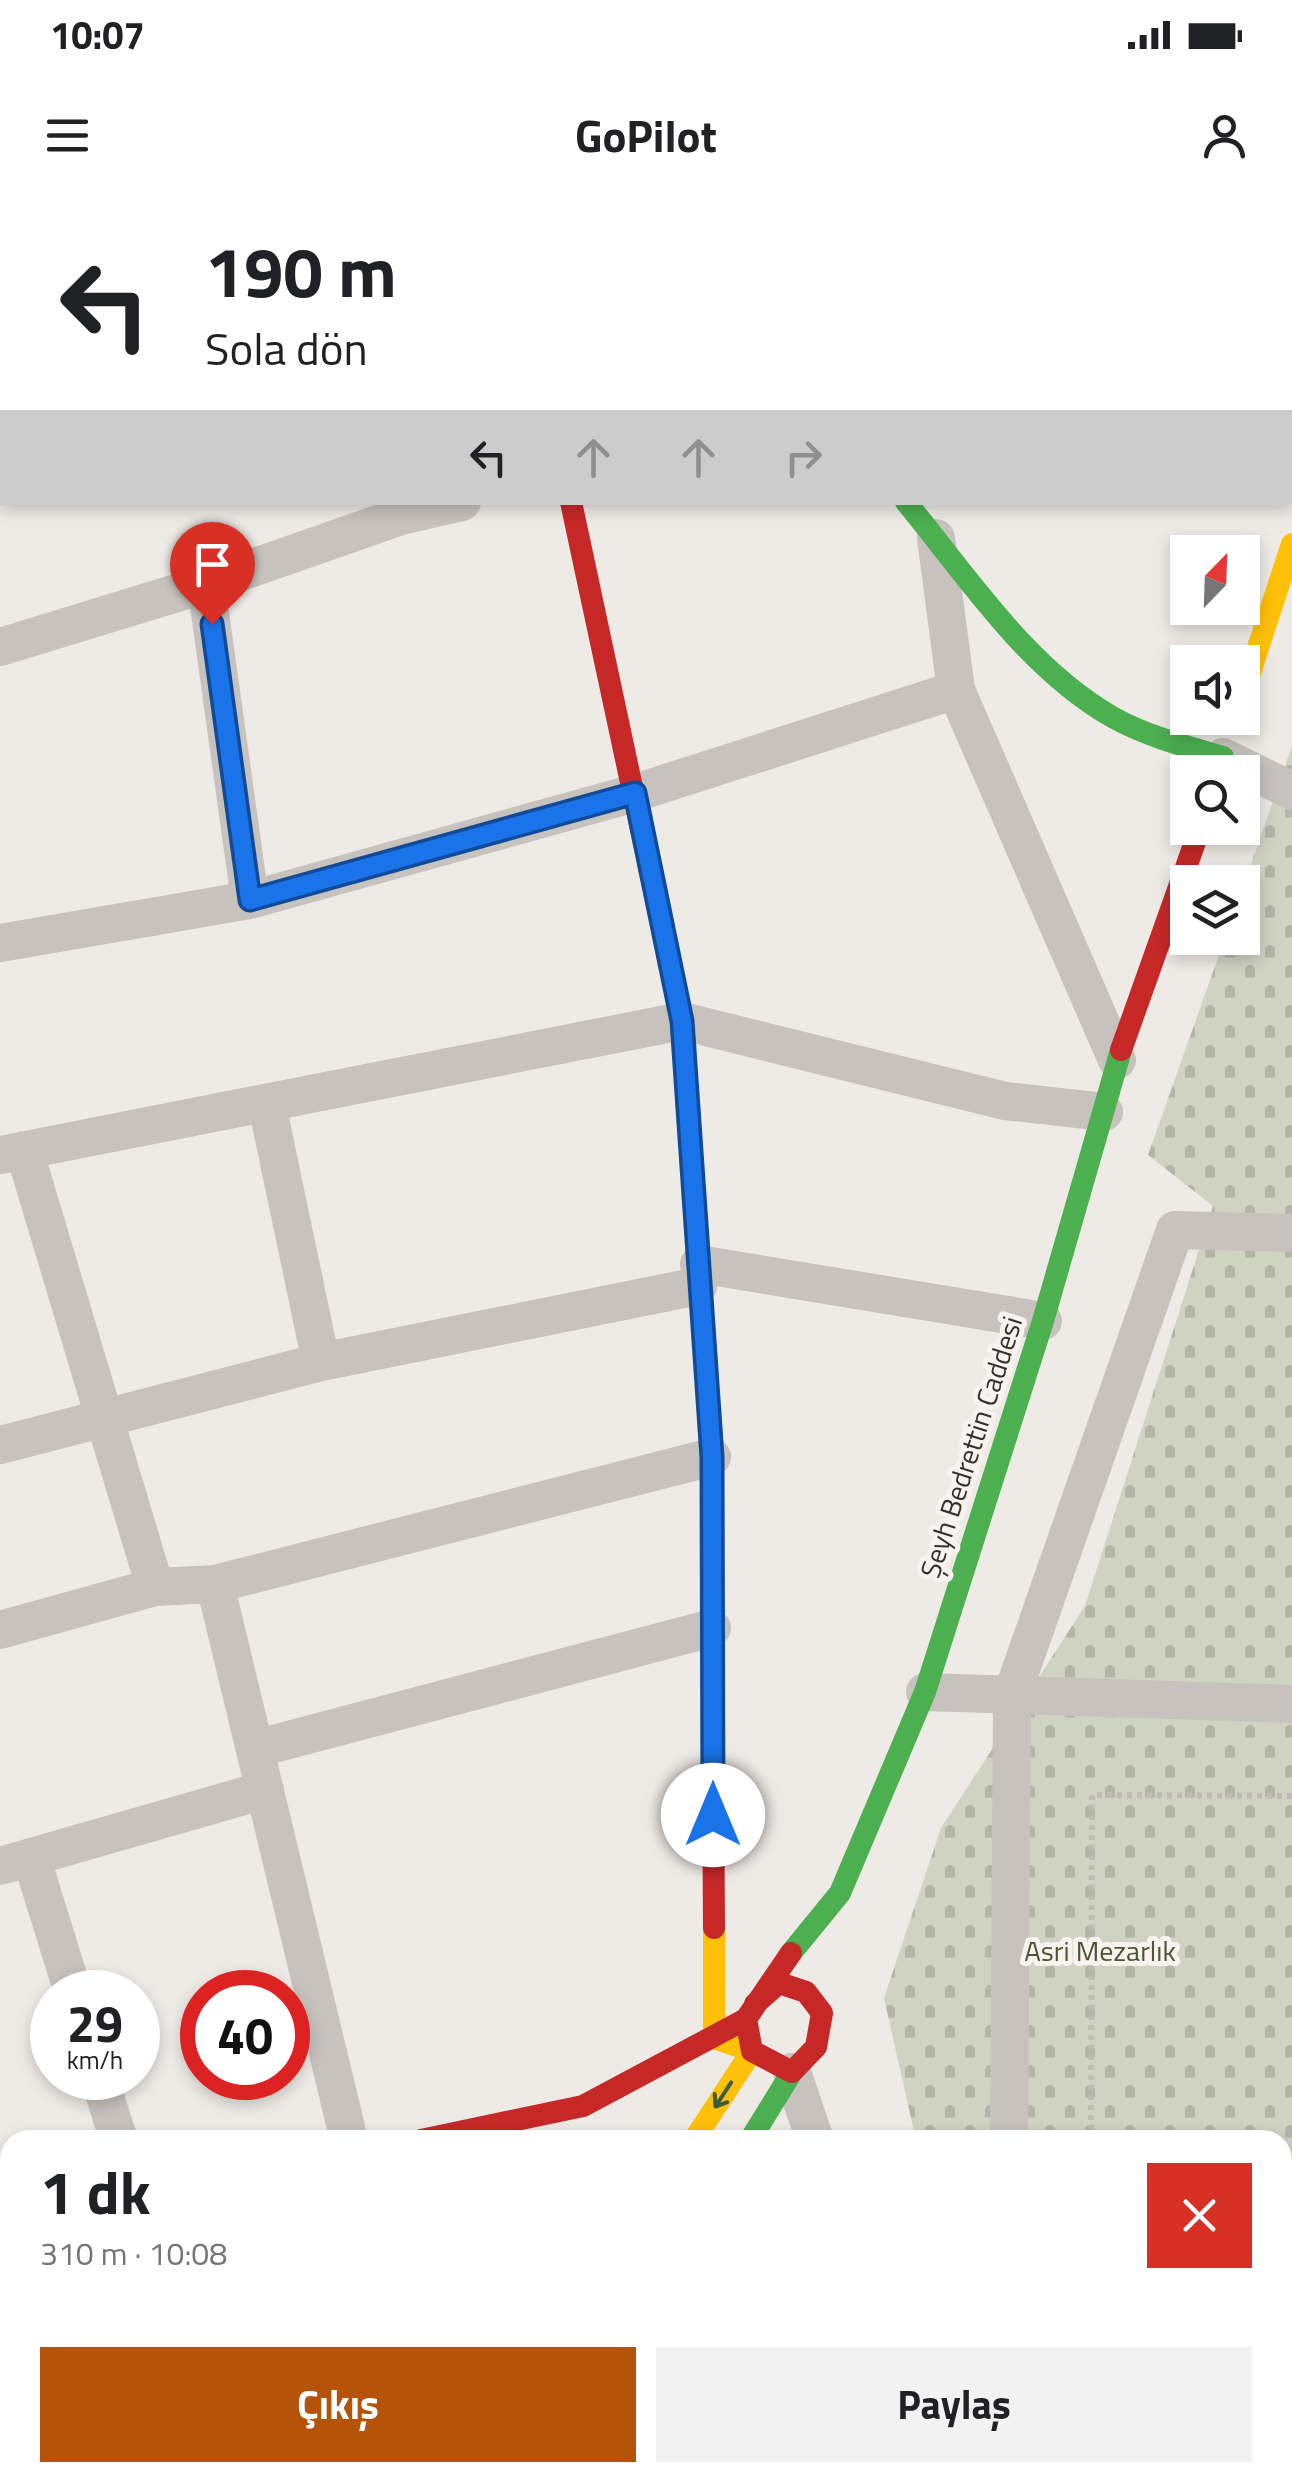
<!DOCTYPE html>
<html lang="tr">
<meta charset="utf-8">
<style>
:root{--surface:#fff;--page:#f2f2f2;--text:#202124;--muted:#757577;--accent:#b45309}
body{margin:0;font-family:"Titillium Web",sans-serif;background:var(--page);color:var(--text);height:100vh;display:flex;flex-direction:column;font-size:38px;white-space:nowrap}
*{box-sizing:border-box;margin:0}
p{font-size:32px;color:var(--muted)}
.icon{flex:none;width:55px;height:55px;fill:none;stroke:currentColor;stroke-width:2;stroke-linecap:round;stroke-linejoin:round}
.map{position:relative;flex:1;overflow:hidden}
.details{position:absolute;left:0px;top:1930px;width:1292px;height:352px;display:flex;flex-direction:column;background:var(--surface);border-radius:30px 30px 0 0;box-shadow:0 5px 15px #0003}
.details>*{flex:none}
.banner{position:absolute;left:0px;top:0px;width:1292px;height:305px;box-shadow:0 5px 15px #0003;background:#fff;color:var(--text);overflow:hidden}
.needle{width:65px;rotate:23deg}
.tools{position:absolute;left:1170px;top:335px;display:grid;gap:20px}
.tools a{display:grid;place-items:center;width:90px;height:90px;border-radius:0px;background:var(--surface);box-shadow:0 5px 15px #0003;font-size:50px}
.speed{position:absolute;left:30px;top:1770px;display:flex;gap:20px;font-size:50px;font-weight:700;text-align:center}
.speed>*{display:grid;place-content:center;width:130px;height:130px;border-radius:50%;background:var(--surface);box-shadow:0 5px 15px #0003;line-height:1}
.speed small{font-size:25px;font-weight:400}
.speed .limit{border:15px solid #d22;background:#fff;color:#111}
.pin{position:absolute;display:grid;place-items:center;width:85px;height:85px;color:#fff;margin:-102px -42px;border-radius:50% 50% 50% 0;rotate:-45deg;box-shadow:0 0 10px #0007}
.pin .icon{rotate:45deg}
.me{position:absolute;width:110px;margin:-55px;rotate:0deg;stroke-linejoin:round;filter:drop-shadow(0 0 8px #0008)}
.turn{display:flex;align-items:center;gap:35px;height:210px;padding:0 40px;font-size:45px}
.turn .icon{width:130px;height:130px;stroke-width:2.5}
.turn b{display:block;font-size:70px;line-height:85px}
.lanes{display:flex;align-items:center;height:95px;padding:0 40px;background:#0003;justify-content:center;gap:50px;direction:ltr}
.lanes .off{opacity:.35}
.round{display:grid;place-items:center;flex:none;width:105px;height:105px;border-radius:0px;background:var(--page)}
.head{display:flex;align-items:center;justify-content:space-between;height:170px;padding:0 40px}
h1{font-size:60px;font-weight:700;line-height:75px}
.action{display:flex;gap:20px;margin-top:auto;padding:20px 40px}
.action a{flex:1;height:115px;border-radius:0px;background:var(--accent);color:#fff;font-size:40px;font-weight:700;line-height:115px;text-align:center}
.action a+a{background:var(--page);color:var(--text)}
.status{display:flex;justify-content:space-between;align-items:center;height:70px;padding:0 50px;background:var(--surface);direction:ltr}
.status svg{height:28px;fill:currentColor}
header{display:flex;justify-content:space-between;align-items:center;height:130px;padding:0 40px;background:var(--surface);font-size:45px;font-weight:700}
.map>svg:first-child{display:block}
</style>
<div class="status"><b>10:07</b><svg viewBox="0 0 49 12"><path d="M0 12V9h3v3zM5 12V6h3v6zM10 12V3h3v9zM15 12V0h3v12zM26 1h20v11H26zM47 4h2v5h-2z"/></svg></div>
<header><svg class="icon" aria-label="menu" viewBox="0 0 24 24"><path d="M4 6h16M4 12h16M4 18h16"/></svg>GoPilot<svg class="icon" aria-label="person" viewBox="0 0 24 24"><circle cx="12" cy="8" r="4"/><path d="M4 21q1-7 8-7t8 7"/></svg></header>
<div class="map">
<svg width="1292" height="2281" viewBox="0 0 1292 2281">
<defs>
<pattern id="cemetery-stones" width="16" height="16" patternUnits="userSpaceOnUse" patternTransform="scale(2.5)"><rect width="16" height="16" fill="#d0d2c2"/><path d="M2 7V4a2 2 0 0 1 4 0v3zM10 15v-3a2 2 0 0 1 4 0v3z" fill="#b3b5a7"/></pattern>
</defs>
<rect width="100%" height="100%" fill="#eeeae6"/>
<path fill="url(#cemetery-stones)" d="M 1292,546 L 1292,2281 L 990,2281 L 988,2273 L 1282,2272 L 1282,1940 L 916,1940 L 884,1798 L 941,1628 L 1085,1406 L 1213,1006 L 1148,955 L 1225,738 L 1242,738 L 1243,687 Z"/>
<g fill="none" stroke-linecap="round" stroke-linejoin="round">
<path stroke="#c0bab7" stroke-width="6" stroke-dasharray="5 5" stroke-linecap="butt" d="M 1091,1940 L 1092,1595 L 1292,1596
M 1282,1960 L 1292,1960"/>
<path stroke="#c7c2be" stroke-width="38" d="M 248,2 L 258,0
M 852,2 L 854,0
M 1197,2 L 1199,0
M 0,66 L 2,65
M 936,338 L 956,490 L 1117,860
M 206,384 L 250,700
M 0,447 L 206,384 L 401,316 L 462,302
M 1223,557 L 1292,591
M 0,743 L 250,700 L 635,593 L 956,490
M 267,905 L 321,1162
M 24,950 L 155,1387
M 0,955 L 682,821 L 1005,901 L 1104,912
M 699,1064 L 1043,1121
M 0,1245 L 321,1162 L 698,1086
M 215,1384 L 349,1940
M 0,1430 L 155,1387 L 215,1384 L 712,1257
M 925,1492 L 1292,1504
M 255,1549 L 712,1428
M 31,1657 L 73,1792
M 0,1666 L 265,1590
M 792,1872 L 815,1940
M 99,1878 L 119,1940
M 1009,1940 L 1012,1495 L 1175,1030 L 1292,1033
M 931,2272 L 934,2281
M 1039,2272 L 1042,2281"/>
<path stroke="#4caf50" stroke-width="22" d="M 906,302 C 968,377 1027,469 1114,518 C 1149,537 1185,546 1223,557
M 791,1753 L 840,1693 L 925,1492 L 1043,1121 L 1121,850
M 750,1940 L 792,1872"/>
<path stroke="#ffc107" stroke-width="22" d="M 1242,497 L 1292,344
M 686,873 L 711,1249
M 694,1940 L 752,1851 L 714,1838 L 714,1728"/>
<path stroke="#c62828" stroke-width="22" d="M 638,0 L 640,2
M 571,302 L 682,821 L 686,873
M 1121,850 L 1200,628
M 711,1249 L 714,1728
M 746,1819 L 752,1851 L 792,1872 L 816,1847 L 822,1813 L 806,1792 L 779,1783 L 755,1804
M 421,1940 L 583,1906 L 746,1819 L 791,1753
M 0,2056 L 10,2052
M 472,2281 L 478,2272
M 540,2281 L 546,2272"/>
</g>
<defs><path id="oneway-shaft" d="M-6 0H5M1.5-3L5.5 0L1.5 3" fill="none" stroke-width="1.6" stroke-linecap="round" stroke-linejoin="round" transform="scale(2.5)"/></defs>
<use stroke="#3f5c39" href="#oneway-shaft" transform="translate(723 1895) rotate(123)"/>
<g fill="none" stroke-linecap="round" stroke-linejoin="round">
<g stroke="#114b97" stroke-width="25">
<path id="route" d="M 212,424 L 250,700 L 635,593 L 682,821 L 712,1257 L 713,1615"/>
</g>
<use href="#route" stroke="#1a73e8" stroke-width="18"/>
</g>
<g text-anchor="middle" stroke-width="10" stroke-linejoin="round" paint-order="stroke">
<g font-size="28" fill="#382f2c" stroke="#f9f3ef">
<text transform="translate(971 1247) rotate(-72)" y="10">Şeyh Bedrettin Caddesi</text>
</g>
<g font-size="28" fill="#4b5433" stroke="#f9f3ef">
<text x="1100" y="1761">Asri Mezarlık</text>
</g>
</g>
</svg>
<div class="tools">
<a><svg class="needle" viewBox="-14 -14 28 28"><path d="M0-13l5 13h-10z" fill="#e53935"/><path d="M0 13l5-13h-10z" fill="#757577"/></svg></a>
<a><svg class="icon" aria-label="sound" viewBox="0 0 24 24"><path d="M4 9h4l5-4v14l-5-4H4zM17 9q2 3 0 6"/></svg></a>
<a><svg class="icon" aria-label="search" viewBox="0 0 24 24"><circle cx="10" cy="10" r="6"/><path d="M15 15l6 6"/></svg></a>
<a><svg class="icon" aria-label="layers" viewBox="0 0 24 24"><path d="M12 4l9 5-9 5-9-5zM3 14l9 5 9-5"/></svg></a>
</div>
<div class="speed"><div>29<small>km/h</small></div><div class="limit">40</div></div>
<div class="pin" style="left:212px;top:424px;background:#d93025"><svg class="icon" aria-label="arrive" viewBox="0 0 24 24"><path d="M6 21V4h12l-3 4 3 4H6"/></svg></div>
<svg class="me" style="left:713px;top:1615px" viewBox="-20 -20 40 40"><circle r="19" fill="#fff"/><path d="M0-13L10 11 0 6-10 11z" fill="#1a73e8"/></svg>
<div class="banner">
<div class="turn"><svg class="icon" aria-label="left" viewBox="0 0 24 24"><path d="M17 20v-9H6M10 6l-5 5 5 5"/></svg><div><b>190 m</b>Sola dön</div></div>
<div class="lanes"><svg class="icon" aria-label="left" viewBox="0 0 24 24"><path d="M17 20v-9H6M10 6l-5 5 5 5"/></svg><svg class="icon off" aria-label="ahead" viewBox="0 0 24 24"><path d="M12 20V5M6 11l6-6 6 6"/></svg><svg class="icon off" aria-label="ahead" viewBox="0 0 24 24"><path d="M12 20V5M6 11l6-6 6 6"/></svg><svg class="icon off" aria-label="right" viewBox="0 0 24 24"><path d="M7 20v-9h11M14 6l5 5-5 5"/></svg></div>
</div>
<section class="details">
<div class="head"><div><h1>1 dk</h1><p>310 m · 10:08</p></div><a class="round" style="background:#d93025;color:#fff"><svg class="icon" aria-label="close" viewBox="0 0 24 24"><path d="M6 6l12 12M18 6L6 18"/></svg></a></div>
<div class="action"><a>Çıkış</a><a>Paylaş</a></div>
</section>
</div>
